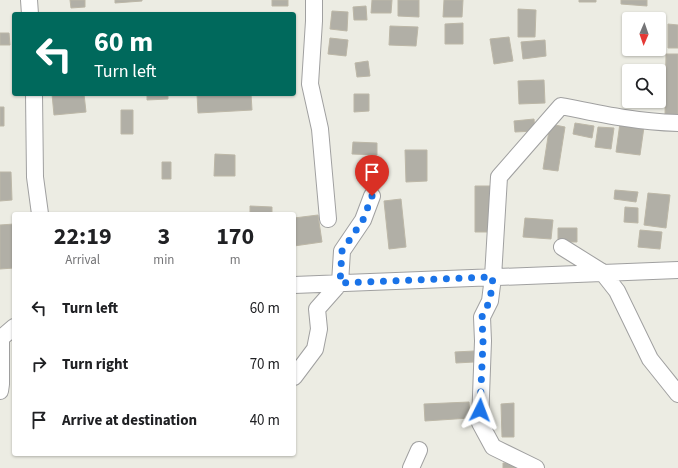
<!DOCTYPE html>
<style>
:root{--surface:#fff;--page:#f2f2f2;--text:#202124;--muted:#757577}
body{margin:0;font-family:"Source Sans 3",sans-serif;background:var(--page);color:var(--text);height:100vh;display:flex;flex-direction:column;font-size:15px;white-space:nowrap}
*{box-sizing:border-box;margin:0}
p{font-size:13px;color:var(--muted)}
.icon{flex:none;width:22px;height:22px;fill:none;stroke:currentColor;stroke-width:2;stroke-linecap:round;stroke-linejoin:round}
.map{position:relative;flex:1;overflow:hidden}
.details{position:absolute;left:12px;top:212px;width:284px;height:244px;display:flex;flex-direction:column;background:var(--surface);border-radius:4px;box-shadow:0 1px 3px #0004}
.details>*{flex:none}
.top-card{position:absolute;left:12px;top:12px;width:284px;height:84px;border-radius:4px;box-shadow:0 1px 3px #0004;background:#00695c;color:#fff;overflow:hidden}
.needle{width:26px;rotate:182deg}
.fabs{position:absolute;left:622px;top:12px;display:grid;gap:8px}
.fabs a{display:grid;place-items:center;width:44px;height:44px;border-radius:4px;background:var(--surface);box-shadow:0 1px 3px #0004;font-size:20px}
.pin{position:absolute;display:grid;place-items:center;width:34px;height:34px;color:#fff;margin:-41px -17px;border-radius:50% 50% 50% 0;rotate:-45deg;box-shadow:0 0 4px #0007}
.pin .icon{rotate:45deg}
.me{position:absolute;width:44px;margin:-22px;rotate:3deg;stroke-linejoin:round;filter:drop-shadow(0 0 3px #0008)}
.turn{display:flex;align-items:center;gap:14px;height:84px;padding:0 16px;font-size:18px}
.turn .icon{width:52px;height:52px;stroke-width:2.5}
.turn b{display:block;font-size:28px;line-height:34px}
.eta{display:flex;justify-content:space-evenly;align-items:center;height:68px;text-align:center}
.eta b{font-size:24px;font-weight:700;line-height:28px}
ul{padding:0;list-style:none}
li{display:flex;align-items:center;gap:12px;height:56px;padding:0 16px}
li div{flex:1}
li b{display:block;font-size:15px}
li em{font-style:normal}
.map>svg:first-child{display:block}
</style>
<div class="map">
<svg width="678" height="468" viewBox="0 0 678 468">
<rect width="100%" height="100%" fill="#ecece3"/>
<path fill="#b1afa6" stroke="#bcb7a7" d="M 70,0 L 85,0 L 85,7 L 71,8 Z
M 115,0 L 142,0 L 142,1 L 115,3 Z
M 272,0 L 288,0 L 288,6 L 272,6 Z
M 372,0 L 392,0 L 391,13 L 371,13 Z
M 398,0 L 419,0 L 419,17 L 398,16 Z
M 444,0 L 463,0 L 462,17 L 443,17 Z
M 579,0 L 596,0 L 596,2 L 579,2 Z
M 621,0 L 647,0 L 647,6 L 621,4 Z
M 366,6 L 367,20 L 354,20 L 353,7 Z
M 518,9 L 536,10 L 535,37 L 518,37 Z
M 332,11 L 348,12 L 347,31 L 330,29 Z
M 463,23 L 463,44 L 445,44 L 445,24 Z
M 668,24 L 678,25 L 678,48 L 668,48 Z
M 390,26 L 418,27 L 416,46 L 389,45 Z
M 0,33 L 9,33 L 10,45 L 0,45 Z
M 509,37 L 513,61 L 494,64 L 490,39 Z
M 330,38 L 348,40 L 346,56 L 328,54 Z
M 545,40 L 546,56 L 523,59 L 521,42 Z
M 666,54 L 678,54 L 678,116 L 665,116 Z
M 368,61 L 370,76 L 357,77 L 355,63 Z
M 544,80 L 545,103 L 519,104 L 518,81 Z
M 52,94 L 84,94 L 86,112 L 54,115 Z
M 147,94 L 168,94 L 168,99 L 147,100 Z
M 197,94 L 251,94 L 252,110 L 198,113 Z
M 354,94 L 369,94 L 369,111 L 354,112 Z
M 0,107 L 4,107 L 4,126 L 0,126 Z
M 121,110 L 133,110 L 133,134 L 121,134 Z
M 534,119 L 535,131 L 515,132 L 514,121 Z
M 575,123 L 594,126 L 592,138 L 573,134 Z
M 620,123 L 644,127 L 640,155 L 616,152 Z
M 550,124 L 565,127 L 558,171 L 543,169 Z
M 598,127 L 614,128 L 611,149 L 595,147 Z
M 353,142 L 377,143 L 377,155 L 352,154 Z
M 405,150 L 427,150 L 427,181 L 406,182 Z
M 215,154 L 235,155 L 235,176 L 214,176 Z
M 162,162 L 171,162 L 171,179 L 162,179 Z
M 0,172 L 11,172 L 12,200 L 0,201 Z
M 475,186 L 490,186 L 490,232 L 475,232 Z
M 615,190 L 638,192 L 636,202 L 614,199 Z
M 648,193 L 670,195 L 666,228 L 644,225 Z
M 401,199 L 406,247 L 389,249 L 384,201 Z
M 250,206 L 272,207 L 272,214 L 250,214 Z
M 625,207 L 638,208 L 638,223 L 624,222 Z
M 318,215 L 322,242 L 294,246 L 294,218 Z
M 525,218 L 553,220 L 551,239 L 523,237 Z
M 14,224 L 14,268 L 0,269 L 0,225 Z
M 558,228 L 577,228 L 577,242 L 558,242 Z
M 640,230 L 662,232 L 660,249 L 638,247 Z
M 474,351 L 474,362 L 456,363 L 455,352 Z
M 469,402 L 470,418 L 425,421 L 424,404 Z
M 514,403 L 514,437 L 502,437 L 501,404 Z
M 503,463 L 517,463 L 517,468 L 503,468 Z"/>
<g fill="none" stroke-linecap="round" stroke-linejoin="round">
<g stroke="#a0a0a0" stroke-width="18">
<path id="minor" d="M 29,0 L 30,14
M 314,0 L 314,21 L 310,84 L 320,129 L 328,219
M 34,94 L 35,177 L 40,214
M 562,247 L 602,272 L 617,291 L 650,359 L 678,394
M 294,285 L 678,270
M 0,339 L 14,327
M 294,377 L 315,349 L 319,329 L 317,309 L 340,283 L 342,251 L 363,220 L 372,196
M 0,391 L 1,384 L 1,339
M 411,468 L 419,450
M 536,468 L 493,447 L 480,423 L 483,341 L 482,317 L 490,301 L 493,277 L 499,177 L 561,106 C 600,114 638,122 678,123"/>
</g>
<use href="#minor" stroke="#fff" stroke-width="16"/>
</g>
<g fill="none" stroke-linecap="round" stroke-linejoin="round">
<path stroke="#1a73e8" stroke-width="7" stroke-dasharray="0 12.6" d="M 372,196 L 363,220 L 342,251 L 340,283 L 493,277 L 490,300 L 482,317 L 483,342 L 480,410"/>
</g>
</svg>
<div class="fabs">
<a><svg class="needle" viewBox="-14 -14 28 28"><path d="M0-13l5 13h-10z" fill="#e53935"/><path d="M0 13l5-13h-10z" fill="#757577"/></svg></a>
<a><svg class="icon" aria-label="search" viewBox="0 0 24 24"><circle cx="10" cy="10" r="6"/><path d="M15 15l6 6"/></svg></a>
</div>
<div class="pin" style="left:372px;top:196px;background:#d93025"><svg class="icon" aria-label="arrive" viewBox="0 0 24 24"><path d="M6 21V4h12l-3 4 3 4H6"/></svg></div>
<svg class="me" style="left:480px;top:410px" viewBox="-20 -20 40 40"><path d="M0-17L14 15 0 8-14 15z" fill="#1a73e8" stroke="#fff" stroke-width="4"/></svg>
<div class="top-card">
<div class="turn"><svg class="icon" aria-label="left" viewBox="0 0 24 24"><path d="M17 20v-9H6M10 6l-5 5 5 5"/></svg><div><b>60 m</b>Turn left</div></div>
</div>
<section class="details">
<div class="eta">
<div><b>22:19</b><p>Arrival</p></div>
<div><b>3</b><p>min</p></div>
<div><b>170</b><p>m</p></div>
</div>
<ul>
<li><svg class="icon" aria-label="left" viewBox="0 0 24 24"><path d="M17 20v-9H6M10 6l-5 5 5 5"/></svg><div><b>Turn left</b></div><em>60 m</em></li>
<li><svg class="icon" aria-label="right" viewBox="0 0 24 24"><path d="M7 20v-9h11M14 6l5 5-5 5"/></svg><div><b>Turn right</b></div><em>70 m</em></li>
<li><svg class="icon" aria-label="arrive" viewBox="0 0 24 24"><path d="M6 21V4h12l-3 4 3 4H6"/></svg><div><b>Arrive at destination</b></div><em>40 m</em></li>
</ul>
</section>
</div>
